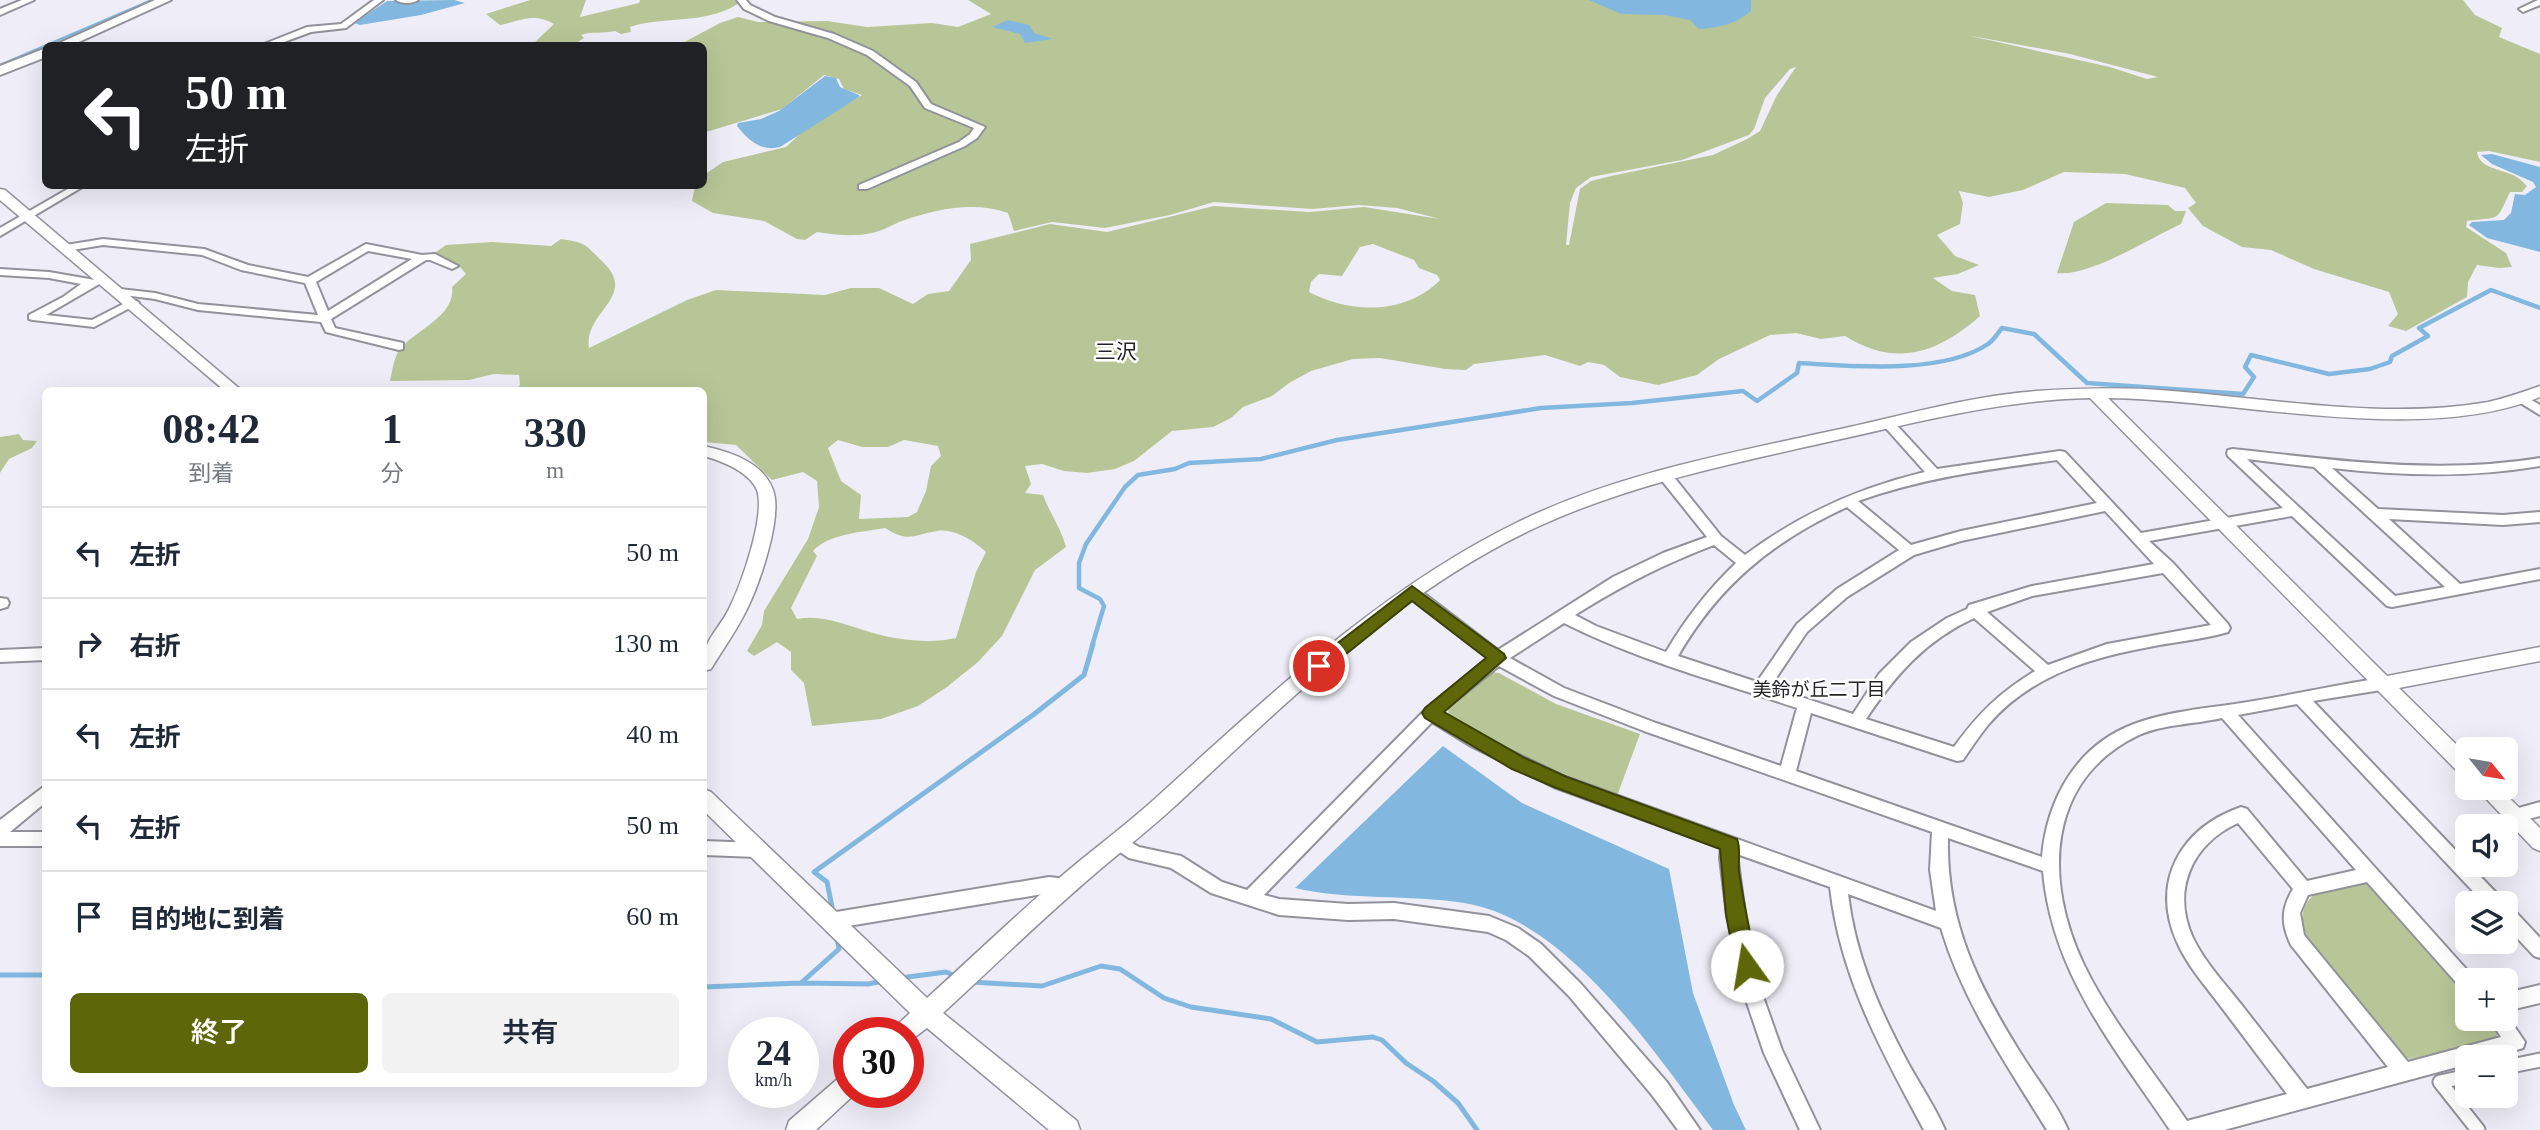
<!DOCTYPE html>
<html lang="ja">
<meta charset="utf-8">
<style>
:root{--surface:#fff;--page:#f2f2f3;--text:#1f2937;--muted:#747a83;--line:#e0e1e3;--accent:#5d6608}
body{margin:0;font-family:"Times New Roman","Noto Sans JP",serif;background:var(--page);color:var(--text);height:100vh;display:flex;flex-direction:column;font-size:26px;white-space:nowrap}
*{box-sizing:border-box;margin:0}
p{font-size:23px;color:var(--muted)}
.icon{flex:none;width:38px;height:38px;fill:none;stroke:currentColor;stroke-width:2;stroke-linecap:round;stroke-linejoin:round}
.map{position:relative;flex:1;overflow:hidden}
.details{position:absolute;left:42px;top:387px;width:665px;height:700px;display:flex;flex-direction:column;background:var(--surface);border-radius:10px;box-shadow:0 7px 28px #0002}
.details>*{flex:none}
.top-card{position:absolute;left:42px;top:42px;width:665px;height:147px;border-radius:10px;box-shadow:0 7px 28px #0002;background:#202124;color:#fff;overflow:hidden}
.needle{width:46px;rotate:120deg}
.buttons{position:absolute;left:2455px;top:737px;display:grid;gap:14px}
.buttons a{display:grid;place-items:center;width:63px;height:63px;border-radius:10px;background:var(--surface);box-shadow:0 7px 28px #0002;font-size:35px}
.speed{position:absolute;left:728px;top:1017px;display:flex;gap:14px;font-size:35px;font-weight:700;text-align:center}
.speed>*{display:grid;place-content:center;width:91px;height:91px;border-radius:50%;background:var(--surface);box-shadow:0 7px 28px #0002;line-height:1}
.speed small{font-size:18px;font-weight:400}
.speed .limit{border:10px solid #d22;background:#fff;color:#111}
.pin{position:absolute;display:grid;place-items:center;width:60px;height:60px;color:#fff;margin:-30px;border:4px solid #fff;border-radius:50%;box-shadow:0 2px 7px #0007}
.me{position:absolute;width:77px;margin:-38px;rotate:347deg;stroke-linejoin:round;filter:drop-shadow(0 0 5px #0008)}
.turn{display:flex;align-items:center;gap:24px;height:147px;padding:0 28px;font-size:32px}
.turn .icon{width:91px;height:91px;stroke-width:2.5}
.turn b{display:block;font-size:49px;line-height:60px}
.eta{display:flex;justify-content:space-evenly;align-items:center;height:119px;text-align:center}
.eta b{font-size:42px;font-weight:600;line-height:49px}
.cta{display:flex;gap:14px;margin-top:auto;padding:14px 28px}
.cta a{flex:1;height:80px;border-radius:10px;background:var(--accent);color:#fff;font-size:28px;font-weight:600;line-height:80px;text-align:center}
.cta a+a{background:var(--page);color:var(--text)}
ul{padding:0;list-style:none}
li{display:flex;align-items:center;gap:21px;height:91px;padding:0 28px;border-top:2px solid var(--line)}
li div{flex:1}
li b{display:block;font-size:26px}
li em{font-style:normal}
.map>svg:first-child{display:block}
</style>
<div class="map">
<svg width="2540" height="1130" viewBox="0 0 2540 1130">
<rect width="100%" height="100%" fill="#efeef8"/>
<path fill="#b8c697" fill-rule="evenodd" d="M 530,0 L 586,0 L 580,17 L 639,3 L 640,0 L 743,0 C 711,26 665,15 630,27 L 631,32 L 621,34 L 615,31 C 604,34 591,31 581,35 L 584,38 L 576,43 L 579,45 L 532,45 L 554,24 C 533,12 521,21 500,25 L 486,14 Z
M 968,0 L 2463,0 L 2475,15 L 2502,28 L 2499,37 L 2540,54 L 2540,162 L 2489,151 L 2477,152 C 2479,168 2500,169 2513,175 C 2518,177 2523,182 2527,186 L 2522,192 L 2510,192 C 2495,224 2501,216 2467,221 L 2466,227 L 2506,253 L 2512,267 L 2499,268 L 2477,265 L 2468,282 L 2467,297 L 2406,331 L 2388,326 L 2398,314 L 2389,292 L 2314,269 L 2271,250 L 2242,247 L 2203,226 L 2188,208 L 2196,203 L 2185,188 L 2125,174 L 2064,172 L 2023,190 L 1989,197 L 1959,191 L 1963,203 L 1960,224 L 1937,235 L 1955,256 L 1979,265 L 1958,274 L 1933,278 L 1952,291 L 1975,295 L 1980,316 C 1938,353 1896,368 1845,336 L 1821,339 L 1796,333 L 1770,335 L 1719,359 L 1697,375 L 1658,385 L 1620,377 L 1604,365 L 1588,362 L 1580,366 L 1545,355 L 1474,364 L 1466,370 L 1445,369 L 1380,358 L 1353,359 L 1311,371 L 1289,383 L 1272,396 L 1243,407 L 1231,418 L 1213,427 L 1172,431 L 1134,461 L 1115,469 L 1087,473 L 1064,471 L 1042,464 L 1025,466 L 1031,484 L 1025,493 L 1043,495 C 1050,514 1061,528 1066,547 L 1035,570 L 1002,636 L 978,662 L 947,687 L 918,706 L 881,719 L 812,726 L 804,683 L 791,670 L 791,652 L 777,642 L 754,656 L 747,651 L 762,625 L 764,611 L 808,539 L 819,507 L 817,481 L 803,472 L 772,480 L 736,445 L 704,442 L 704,390 L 515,390 L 520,385 L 519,375 L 494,374 L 469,380 L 390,381 C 392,373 393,362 397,354 C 408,332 456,319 452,287 L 466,274 L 458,265 L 433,254 L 446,245 L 492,242 L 551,246 L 561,239 C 588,243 584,244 603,262 C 639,297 583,312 589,348 L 687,300 L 716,290 L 825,295 L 851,288 L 879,288 L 913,304 L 928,294 L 949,291 L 971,260 L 970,244 L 1050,224 L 1107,232 L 1214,206 L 1310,212 L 1364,207 L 1440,219 L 1397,208 L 1359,205 L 1312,209 L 1214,202 L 1170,215 L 1105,228 L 1052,222 L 1014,231 L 1008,213 C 974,201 937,209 902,221 C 892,225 882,231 872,233 C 854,237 835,235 817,232 L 805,240 L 797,239 L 764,221 L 713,213 L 692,201 L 695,186 L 704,186 L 704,175 L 723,162 L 786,147 L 803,131 L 862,95 L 844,89 L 839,79 L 824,75 L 782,109 L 706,132 L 704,131 L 704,46 L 679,45 L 720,23 L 738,17 L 758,22 L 827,21 L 867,27 L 932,23 L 958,27 L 991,14 ZM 1966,35 L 2070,54 L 2158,77 L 2147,79 L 2110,67 ZM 1796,67 L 1777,95 L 1760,131 L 1747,139 L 1713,155 L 1611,176 L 1591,181 L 1580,189 L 1569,245 L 1566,245 L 1570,203 L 1576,188 L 1591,177 L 1682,160 L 1749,135 L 1754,129 L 1765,98 L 1790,69 ZM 1373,244 L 1414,260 L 1419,268 L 1437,275 L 1440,280 C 1405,315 1351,314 1309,292 L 1311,282 L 1319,274 L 1342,276 L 1360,247 ZM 838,440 L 862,447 L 888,447 L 904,440 L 938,446 L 941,456 L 931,466 L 926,491 L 917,512 L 908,517 L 859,519 L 861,495 L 841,481 L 828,448 ZM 885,528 C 909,543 912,535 937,531 C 954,528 974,541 986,552 L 976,572 L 956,638 C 930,644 896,640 870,632 C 845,625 823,614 797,619 L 791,608 L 817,556 L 813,551 C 828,534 862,532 885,528 Z
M 2106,203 L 2168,205 L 2175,211 L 2186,211 L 2181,224 C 2150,238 2090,277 2057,273 L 2074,222 Z
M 19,434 L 23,440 L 37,441 L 32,448 L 9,459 L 0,473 L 0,437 Z
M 1491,672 L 1499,673 L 1556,704 L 1640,734 L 1617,796 L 1499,746 L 1449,715 L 1448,709 Z
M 2364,883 L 2372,886 L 2467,997 L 2468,1018 L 2486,1019 L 2498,1033 L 2495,1040 L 2410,1059 L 2398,1054 L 2309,942 C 2300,923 2299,910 2314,894 Z"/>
<path fill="#82b8df" d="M 454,0 L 465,3 L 421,15 L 360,25 L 354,23 L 387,1 Z
M 1589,0 L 1751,0 L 1751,11 C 1736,24 1718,28 1699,29 L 1690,20 L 1664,15 L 1621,14 Z
M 1008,20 L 1029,25 L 1034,33 L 1053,39 L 1025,43 L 1020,34 L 992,27 Z
M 825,76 L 836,78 L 840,87 L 859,95 L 859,97 L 780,147 C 761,152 748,140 737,126 L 738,123 L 761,119 L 779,111 Z
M 2492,154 L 2540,167 L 2540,252 L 2487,238 L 2469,225 L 2472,222 L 2504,220 L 2511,213 L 2515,194 L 2525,195 L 2536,187 L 2533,182 L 2492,164 L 2481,155 Z
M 1443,746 L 1522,803 L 1669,869 L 1693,993 L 1734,1105 L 1746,1130 L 1713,1130 C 1654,1052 1567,919 1464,903 C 1408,894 1351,901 1295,888 Z"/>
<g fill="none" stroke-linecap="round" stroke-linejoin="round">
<path stroke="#82b8df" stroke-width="2.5" d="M 0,65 L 152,0"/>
<path stroke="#82b8df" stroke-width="4.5" d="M 1092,646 L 1104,606 L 1100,599 L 1079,588 L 1079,563 L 1086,544 L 1125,487 L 1138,475 L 1175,469 L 1189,463 L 1261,459 L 1337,440 L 1541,408 L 1632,403 L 1743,391 L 1757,401 L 1797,373 L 1799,363 C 1852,366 1942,375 1988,344 C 1993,341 1998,333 2002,328 L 2034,334 L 2087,383 L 2243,394 L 2254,377 L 2245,367 L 2251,355 L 2329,374 L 2370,369 L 2390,362 L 2392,356 L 2428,336 L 2419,328 L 2491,290 L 2540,308"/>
<path stroke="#82b8df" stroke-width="5" d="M 833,912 L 827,882 L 814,872 L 1033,715 L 1084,675 L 1093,644
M 0,975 L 46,975
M 900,978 L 946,972 L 956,976
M 971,982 L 1042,986 L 1101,966 L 1120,969 L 1164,998 L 1191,1007 L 1271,1019 L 1317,1042 L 1373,1037 L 1382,1040 L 1406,1063 L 1433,1081 L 1458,1103 L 1477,1130
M 801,983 L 839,949 L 837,938
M 704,987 L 801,983 L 868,984 L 884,981"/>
<g stroke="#92929b" stroke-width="17">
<path id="pedestrian" d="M 2506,1067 L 2540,1060
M 2468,1076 L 2440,1082 L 2478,1130"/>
</g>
<g stroke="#92929b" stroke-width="4">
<path id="minor" d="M 22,0 L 34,0 L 0,15 L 0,9 Z
M 374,0 L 383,0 L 346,28 L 311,32 L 273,46 L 259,46 L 307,27 L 341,24 Z
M 396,0 L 418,0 C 413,4 401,4 396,0 Z
M 737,0 L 746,0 L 750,5 L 775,17 L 834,34 L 873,51 L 916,82 L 931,104 L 985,127 L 977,138 L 965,146 L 867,189 L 859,189 L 859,185 L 959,142 L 970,134 L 974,128 L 925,108 L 910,86 L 867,55 L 828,38 L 769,21 L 744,9 Z
M 2538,0 L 2540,0 L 2540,5 L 2523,12 L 2519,9 Z
M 73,186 L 84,186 L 0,236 L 0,228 Z
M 103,239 L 204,249 L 248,265 L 308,277 L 366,244 L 422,255 L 435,254 L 458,266 L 452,269 L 430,260 L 426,260 L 331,319 L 335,328 L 403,343 L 403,349 L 399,350 L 326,332 L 321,322 L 198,310 L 155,299 L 116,294 L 116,290 L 120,289 L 155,293 L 198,304 L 318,315 L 305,283 L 241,270 L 202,255 L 103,245 L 66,251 L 61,248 L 66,245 ZM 368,251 L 412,259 L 328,311 L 316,282 Z
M 0,269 L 49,272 L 95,280 L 101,283 L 46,315 L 92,320 L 129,301 L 137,301 L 139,303 L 94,327 L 33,320 L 29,319 L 29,315 L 63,297 L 81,284 L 49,278 L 0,275 Z
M 2523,395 L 2540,405 L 2540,415 L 2519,402 L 2517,399 Z
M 1888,419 L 1892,420 L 1937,469 L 2060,451 L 2065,452 L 2141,533 L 2283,508 L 2228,456 L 2227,453 L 2228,450 L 2233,449 C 2335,460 2438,475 2540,458 L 2540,466 C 2471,478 2402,476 2332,468 L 2378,509 L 2503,515 L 2540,512 L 2540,522 L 2503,525 L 2389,519 L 2460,584 L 2540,569 L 2540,579 L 2392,607 L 2387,606 L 2292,516 L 2149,541 L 2173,563 L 2228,624 L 2230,628 L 2228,632 C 2201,640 2171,642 2144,648 C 2085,659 2028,678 1988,725 C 1979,736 1971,748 1963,760 L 1957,761 L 1811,713 L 1796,771 L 2042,857 C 2047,799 2077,745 2134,724 C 2163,713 2198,709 2228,705 C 2279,698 2330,686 2381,678 L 2386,680 L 2389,684 L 2386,688 L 2381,690 L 2313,701 L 2501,898 L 2504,903 L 2484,903 L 2297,704 L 2238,715 L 2476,980 L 2468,980 L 2468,991 L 2462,989 L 2367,882 L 2308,895 L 2300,913 L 2304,935 L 2408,1062 L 2501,1037 L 2489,1018 L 2506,1018 L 2506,1014 L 2525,1042 L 2523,1048 L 2494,1057 L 2468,1057 L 2468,1064 L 2224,1130 L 2170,1130 C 2115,1048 2052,974 2043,871 L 1948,838 C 1946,923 1979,987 2023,1057 C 2038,1081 2057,1104 2068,1130 L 2047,1130 C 2007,1065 1963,1002 1941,928 L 1848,894 C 1855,955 1879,1009 1908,1063 C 1920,1085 1935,1107 1945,1130 L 1924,1130 C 1882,1052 1840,977 1830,887 L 1737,854 L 1745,915 L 1761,991 L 1782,1050 L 1820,1130 L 1800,1130 L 1764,1053 L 1743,991 L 1727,915 L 1720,858 L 1721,848 L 1554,787 L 1471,746 L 1432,722 L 1264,895 L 1279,899 L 1348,904 L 1394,903 L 1489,916 L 1518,928 L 1541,944 L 1581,984 L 1666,1081 L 1700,1130 L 1678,1130 L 1652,1095 L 1569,996 L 1529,956 L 1506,940 L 1488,932 L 1394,919 L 1348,920 L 1279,915 L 1211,893 L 1171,868 L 1129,858 L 1114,848 L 1112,843 L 1114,838 L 1120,836 L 1139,847 L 1181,856 L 1222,882 L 1247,890 L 1426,709 L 1488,658 L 1407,596 L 1405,592 L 1407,588 L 1417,588 L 1498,650 L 1613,577 L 1663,553 L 1707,537 L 1659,477 L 1657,474 L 1659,471 L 1669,471 L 1721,536 L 1745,555 C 1800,514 1858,488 1925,472 L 1884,426 L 1882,423 ZM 2247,459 L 2314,467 L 2445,587 L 2395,596 ZM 2057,460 L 2097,503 L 1961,531 L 1911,545 L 1858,501 C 1923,478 1989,469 2057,460 ZM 1847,507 L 1899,550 L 1837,589 L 1797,624 L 1757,682 L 1678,656 C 1719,585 1773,541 1847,507 ZM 2105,511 L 2154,564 L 2032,586 L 1969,605 L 1967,609 L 1947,618 L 1911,642 L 1879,674 L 1853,714 L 1770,687 L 1807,632 L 1847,597 L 1914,555 L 1961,541 ZM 1714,545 L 1736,563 C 1708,590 1686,618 1666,652 L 1596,626 L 1575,615 C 1623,585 1662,565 1714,545 ZM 2163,573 L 2211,625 L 2107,644 L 2048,665 L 1987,612 L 2032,596 ZM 1974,618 L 2035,671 C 1998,694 1979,713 1954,747 L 1866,719 C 1896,674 1925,641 1974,618 ZM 1564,623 C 1637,660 1720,682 1797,708 L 1781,766 L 1656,723 L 1564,688 L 1510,658 ZM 1499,666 L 1554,696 L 1644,731 L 1932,832 L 1930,870 L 1936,911 L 1566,777 L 1483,738 L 1442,712 ZM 2222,718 L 2356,870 L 2307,881 L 2247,809 L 2241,807 C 2181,828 2150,881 2177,942 C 2187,965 2204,984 2219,1004 C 2242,1034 2264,1064 2287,1094 L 2187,1121 C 2154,1072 2110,1019 2084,965 C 2044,882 2045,780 2139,735 C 2164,724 2196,724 2222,718 ZM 2238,823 L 2293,889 C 2281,909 2281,924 2291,945 L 2388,1067 L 2307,1089 C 2286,1062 2265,1035 2244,1008 C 2227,986 2205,963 2193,938 C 2171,890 2192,844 2238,823 Z
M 0,598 L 7,599 L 9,603 L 7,607 L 0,609 Z
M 46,648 L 46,660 L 0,662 L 0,650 Z
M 46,785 L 46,802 L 10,832 L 46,832 L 46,846 L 0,846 L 0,820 Z
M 2540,802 L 2540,816 L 2514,823 L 2508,821 L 2506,816 L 2508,811 Z
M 704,841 L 757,843 L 763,845 L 765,850 L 763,855 L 757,857 L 704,855 Z
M 1049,877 L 1076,880 L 1079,885 L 1076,890 L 1049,893 L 830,929 L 824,927 L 821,921 L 824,915 L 830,913 Z
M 2506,906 L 2512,908 L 2540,938 L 2540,958 L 2534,956 L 2506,926 Z
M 2540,985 L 2540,1003 L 2506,1011 L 2506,993 Z"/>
</g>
<g stroke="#92929b" stroke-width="3">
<path id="tertiary" d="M 0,189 L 5,190 L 241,390 L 224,390 L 0,200 Z
M 2540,386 L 2540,397 C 2422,446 2236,399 2108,398 L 2387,676 L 2540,647 L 2540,661 L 2399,688 L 2468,756 L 2468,777 L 2461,775 L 2090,398 C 2001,400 1919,422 1832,441 C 1731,464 1629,484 1535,528 C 1397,592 1284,705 1174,807 C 1149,830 1123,850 1097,872 C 1044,917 994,966 943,1013 L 1077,1121 L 1080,1130 L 1049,1130 L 927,1028 L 908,1042 L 908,1032 L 895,1032 L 898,1024 L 910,1013 L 704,811 L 704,789 L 711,792 L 927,998 C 978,952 1028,903 1082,859 C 1108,838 1134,818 1159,795 C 1270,695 1382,588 1518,522 C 1616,474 1726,454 1831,431 C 1898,417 1967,396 2036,391 C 2081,388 2127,387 2172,391 C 2276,399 2384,420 2488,402 C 2506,398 2523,392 2540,386 Z
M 704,446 C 730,452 763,462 773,490 C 783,517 759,585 747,609 C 737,630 723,649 711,669 L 704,671 C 701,641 716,634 729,609 C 741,585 766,515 757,490 C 749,471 721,461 704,456 Z
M 2476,788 L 2499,788 L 2540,828 L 2540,851 L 2533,848 Z
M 849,1072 L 849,1092 L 857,1092 L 816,1130 L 786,1130 L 789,1121 L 841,1076 Z"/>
</g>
<g stroke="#92929b" stroke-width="4">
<path id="secondary" d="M 155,0 L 171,0 L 70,46 L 53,46 Z
M 46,48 L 46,57 L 0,75 L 0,66 Z"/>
</g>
<use href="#pedestrian" stroke="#fff" stroke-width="13"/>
<use href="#minor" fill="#fff" fill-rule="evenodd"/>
<use href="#tertiary" fill="#fff" fill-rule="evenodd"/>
<use href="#secondary" fill="#fff" fill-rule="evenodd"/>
</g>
<path fill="#5d6608" stroke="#3c4205" stroke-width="2" d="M 1412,586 L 1504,654 L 1506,658 L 1444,712 L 1525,758 L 1567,777 L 1737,839 C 1741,848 1738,861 1739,872 C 1744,903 1750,934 1757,966 L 1754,972 L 1747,975 L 1739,972 L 1736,966 L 1726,915 L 1720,849 L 1554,787 L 1512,769 L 1425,718 L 1422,713 L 1425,708 L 1486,658 L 1412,601 L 1325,671 L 1313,671 L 1310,666 L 1313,662 Z"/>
<g text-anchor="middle" stroke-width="5" stroke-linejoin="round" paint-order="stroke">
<g font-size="19" fill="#242427" stroke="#fff">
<text x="1819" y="696">美鈴が丘二丁目</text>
</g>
<g font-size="21" fill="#242427" stroke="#fff">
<text x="1116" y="359">三沢</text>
</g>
</g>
</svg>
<div class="buttons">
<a><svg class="needle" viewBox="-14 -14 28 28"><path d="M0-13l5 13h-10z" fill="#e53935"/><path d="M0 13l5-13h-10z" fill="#747a83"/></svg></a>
<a><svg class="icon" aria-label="sound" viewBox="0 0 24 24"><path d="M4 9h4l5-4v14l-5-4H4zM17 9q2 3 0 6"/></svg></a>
<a><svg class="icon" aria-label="layers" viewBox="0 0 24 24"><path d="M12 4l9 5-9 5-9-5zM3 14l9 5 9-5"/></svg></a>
<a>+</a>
<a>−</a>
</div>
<div class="speed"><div>24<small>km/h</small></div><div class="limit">30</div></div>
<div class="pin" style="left:1319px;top:666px;background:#d93025"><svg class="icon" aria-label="arrive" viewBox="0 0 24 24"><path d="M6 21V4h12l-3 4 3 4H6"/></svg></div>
<svg class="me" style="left:1747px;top:966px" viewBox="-20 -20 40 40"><circle r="19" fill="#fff"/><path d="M0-13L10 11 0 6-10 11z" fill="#5d6608"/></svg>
<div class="top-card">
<div class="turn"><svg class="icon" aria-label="left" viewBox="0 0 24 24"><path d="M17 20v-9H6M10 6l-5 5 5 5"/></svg><div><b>50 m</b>左折</div></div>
</div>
<section class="details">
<div class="eta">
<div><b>08:42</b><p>到着</p></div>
<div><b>1</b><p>分</p></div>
<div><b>330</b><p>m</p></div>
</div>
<ul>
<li><svg class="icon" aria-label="left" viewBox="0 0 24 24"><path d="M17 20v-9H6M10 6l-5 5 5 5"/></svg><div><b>左折</b></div><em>50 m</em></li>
<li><svg class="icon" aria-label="right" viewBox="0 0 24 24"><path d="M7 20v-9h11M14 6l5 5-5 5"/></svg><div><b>右折</b></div><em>130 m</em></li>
<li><svg class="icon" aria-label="left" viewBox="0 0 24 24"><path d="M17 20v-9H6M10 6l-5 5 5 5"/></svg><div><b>左折</b></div><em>40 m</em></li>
<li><svg class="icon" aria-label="left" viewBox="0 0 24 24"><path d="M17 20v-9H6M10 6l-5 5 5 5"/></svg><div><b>左折</b></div><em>50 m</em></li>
<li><svg class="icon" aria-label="arrive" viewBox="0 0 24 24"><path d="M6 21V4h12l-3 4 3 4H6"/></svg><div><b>目的地に到着</b></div><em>60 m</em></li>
</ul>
<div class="cta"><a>終了</a><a>共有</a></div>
</section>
</div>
